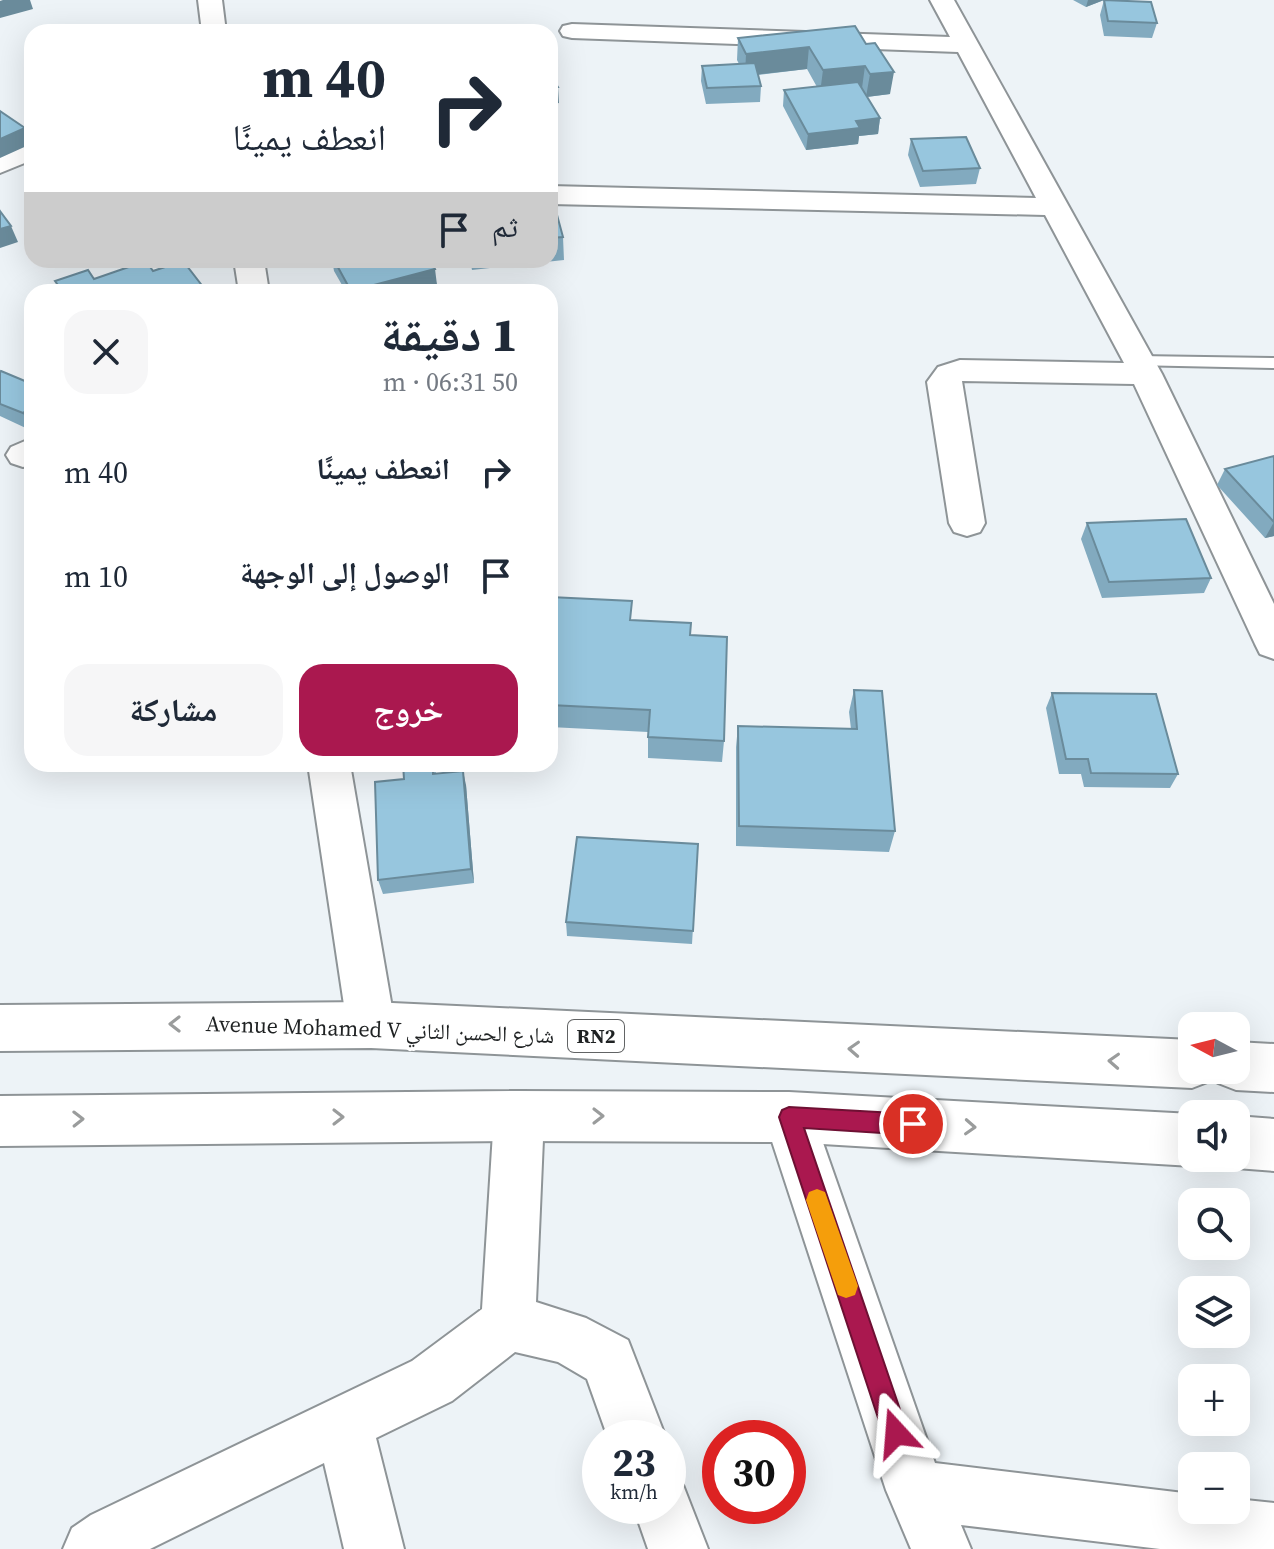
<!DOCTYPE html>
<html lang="ar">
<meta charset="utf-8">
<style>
:root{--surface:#fff;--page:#f6f6f7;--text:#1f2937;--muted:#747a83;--accent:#aa184f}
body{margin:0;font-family:"Source Serif 4","Noto Naskh Arabic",serif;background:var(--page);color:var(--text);direction:rtl;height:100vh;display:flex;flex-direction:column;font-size:30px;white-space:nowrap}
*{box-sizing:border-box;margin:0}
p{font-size:26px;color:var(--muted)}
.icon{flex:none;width:44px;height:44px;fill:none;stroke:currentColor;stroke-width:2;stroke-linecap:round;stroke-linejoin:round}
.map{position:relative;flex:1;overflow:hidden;direction:ltr}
.side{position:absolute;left:24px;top:284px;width:534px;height:488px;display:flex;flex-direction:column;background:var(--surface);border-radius:24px;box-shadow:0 8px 32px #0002;direction:rtl}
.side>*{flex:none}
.banner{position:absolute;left:24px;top:24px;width:534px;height:244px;border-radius:24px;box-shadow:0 8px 32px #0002;direction:rtl;background:#fff;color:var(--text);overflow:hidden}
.needle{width:52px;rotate:277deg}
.tools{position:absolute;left:1178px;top:1012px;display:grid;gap:16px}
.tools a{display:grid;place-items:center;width:72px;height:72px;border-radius:16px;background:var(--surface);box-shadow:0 8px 32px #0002;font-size:40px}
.speed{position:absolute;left:582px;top:1420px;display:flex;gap:16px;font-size:40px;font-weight:700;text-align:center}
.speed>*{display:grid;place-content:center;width:104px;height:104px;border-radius:50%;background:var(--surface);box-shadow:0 8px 32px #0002;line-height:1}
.speed small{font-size:20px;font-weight:400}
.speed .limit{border:12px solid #d22;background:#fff;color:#111}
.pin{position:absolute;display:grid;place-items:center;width:68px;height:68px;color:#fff;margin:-34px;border:4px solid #fff;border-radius:50%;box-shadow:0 2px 8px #0007}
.me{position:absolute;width:88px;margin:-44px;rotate:341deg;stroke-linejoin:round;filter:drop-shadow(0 0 6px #0008)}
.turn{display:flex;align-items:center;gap:28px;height:168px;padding:0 40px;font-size:36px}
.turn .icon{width:104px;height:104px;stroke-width:2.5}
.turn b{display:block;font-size:56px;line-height:68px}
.then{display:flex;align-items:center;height:76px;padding:0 40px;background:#0003;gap:16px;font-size:30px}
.round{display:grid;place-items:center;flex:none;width:84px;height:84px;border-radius:24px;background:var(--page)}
.headline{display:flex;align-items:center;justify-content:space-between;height:136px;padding:0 40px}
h1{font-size:48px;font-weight:800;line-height:60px}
.cta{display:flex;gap:16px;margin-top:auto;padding:16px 40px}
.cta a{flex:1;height:92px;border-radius:24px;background:var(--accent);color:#fff;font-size:32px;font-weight:800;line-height:92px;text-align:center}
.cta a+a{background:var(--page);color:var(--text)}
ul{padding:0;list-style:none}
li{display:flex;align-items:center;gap:24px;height:104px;padding:0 40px}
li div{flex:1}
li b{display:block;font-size:30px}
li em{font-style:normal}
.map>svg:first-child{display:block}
</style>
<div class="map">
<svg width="1274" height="1549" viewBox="0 0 1274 1549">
<rect width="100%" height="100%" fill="#edf3f7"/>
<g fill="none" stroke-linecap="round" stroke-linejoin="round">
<g stroke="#8e9497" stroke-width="4">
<path id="service" d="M 1138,356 L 1274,358 L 1274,368 L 1132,365 L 1130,361 Z"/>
</g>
<g stroke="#8e9497" stroke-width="4">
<path id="minor" d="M 198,0 L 222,0 L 226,32 L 202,32 Z
M 930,0 L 954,0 L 1162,374 L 1274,604 L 1274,659 L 1260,654 L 1255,644 L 1134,384 L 962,381 L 985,523 L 980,532 L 967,536 L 954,532 L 949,523 L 927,382 L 938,367 L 960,360 L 1124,363 L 1045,215 L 550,204 L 550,186 L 1036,198 L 958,52 L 572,38 L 563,36 L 560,31 L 563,26 L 572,24 L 950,37 Z
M 32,142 L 32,160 L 0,173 L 0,155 Z
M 234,260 L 264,260 L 269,292 L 239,292 Z
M 32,438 L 32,464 L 23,467 L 11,463 L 6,455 L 11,447 Z
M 308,764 L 350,764 L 395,1025 L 388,1041 L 371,1047 L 354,1041 L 347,1025 Z
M 519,1092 L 537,1099 L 544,1116 L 536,1302 L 586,1318 L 628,1340 L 666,1438 L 608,1438 L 587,1379 L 558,1362 L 515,1352 L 452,1401 L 376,1438 L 404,1549 L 344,1549 L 324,1463 L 150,1549 L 63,1549 L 72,1528 L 91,1515 L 412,1361 L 482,1309 L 494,1116 L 501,1099 Z
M 789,1093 L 807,1100 L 814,1117 L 935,1463 L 1192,1494 L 1192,1510 L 1236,1510 L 1236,1499 L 1274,1503 L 1274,1549 L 1160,1549 L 961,1525 L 971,1549 L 911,1549 L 886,1490 L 764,1117 L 771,1100 Z
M 668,1479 L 683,1485 L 708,1549 L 648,1549 L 633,1506 L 668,1506 Z"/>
</g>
<g stroke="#8e9497" stroke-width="4">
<path id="trunk" d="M 371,1002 L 1192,1040 L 1192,1070 L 1236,1070 L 1236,1042 L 1274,1044 L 1274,1092 L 1236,1090 L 1218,1083 L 1214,1073 L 1210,1081 L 1192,1088 L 371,1048 L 0,1051 L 0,1005 Z
M 519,1091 L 789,1092 L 1192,1114 L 1192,1158 L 1211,1158 L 1192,1166 L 789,1142 L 519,1141 L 0,1146 L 0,1096 Z
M 1236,1116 L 1274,1119 L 1274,1171 L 1236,1168 L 1217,1160 L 1236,1158 Z"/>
</g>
<use href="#service" fill="#fff" fill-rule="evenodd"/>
<use href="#minor" fill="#fff" fill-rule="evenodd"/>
<use href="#trunk" fill="#fff" fill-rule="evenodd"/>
</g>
<path fill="#82aabf" d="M 1073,0 L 1107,0 L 1157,23 L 1152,38 L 1104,36 L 1100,15 L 1104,0 L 1086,7 Z
M 855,26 L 890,94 L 867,97 L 880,118 L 878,134 L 859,136 L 858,144 L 806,150 L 783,106 L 784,90 L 817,87 L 807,69 L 758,75 L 761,86 L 760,102 L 706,104 L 701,81 L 702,66 L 739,64 L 737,60 L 738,38 Z
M 911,139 L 980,168 L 976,184 L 920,187 L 908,155 Z
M 550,189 L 563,237 L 564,260 L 472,270 L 470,260 L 550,260 Z
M 263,260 L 310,260 L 264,264 Z
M 332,260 L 430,260 L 437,285 L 411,292 L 346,292 L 334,271 Z
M 0,372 L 32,384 L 32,428 L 30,430 L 0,416 Z
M 1274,456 L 1274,536 L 1265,538 L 1217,485 L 1225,469 Z
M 1087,523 L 1211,578 L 1204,593 L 1102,598 L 1081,539 Z
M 550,597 L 632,621 L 690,635 L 724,741 L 722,762 L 648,758 L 648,732 L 550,727 Z
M 854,690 L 895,831 L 889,852 L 736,846 L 736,747 L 738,726 L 851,729 L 849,712 Z
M 1052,693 L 1178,774 L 1170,788 L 1084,787 L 1081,774 L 1059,774 L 1046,708 Z
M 403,764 L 435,764 L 436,774 L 466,785 L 474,883 L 383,894 L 378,880 L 404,779 Z
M 698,844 L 692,944 L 567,936 L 566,922 Z"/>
<path fill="#6a8b9b" d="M 3,0 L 30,0 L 33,9 L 0,18 L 0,1 Z
M 1088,0 L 1104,0 L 1086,7 Z
M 809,47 L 807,69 L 745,76 L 746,54 Z
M 865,66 L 862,88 L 820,93 L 823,70 Z
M 894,72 L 890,94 L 866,97 L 870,74 Z
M 558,87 L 559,103 L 550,105 L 550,89 Z
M 880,118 L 878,134 L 859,136 L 858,144 L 806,150 L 808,134 L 856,121 Z
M 25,128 L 31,144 L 0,158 L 0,139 Z
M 11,226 L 18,242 L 0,248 L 0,229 Z
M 435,269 L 437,285 L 411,292 L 352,292 L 351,291 Z
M 32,406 L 32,428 L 30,430 L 23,413 Z
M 1274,522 L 1274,536 L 1265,538 Z
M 463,771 L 466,785 L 474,883 L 471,869 Z"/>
<path fill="#97c6de" stroke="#6a8b9b" stroke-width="2" d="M 1104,0 L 1151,2 L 1157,23 L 1108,21 Z
M 855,26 L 866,44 L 875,43 L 894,72 L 870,74 L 865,66 L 823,70 L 809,47 L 746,54 L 738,38 Z
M 755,63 L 761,86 L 707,88 L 702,66 Z
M 550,75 L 558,87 L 550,89 Z
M 858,82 L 880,118 L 856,121 L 860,128 L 808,134 L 784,90 Z
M 0,111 L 25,128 L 0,139 Z
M 966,137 L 980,168 L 923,171 L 911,139 Z
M 550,189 L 563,237 L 550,238 Z
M 0,211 L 11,226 L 0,229 Z
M 334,260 L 430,260 L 435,269 L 351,291 Z
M 146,261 L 153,271 L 183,261 L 207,292 L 63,292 L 55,281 L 88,270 L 94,279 Z
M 1,371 L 32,384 L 32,406 L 23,413 L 0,404 L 0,372 Z
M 1274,456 L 1274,522 L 1225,469 Z
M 1186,519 L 1211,578 L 1109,582 L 1087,523 Z
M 550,597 L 632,601 L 630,620 L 691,623 L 690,635 L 727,637 L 724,741 L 648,737 L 650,710 L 550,705 Z
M 854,690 L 882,691 L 895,831 L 739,826 L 738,726 L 857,729 Z
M 1052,693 L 1156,694 L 1178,774 L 1091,773 L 1088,759 L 1066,759 Z
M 403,764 L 433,764 L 433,774 L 463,771 L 471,869 L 378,880 L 375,782 L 404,779 Z
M 577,837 L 698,844 L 693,931 L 566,922 Z"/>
<defs><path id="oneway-chevron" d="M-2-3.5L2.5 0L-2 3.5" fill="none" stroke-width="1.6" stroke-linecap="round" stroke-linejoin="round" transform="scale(2)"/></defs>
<g stroke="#9a9c9c">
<use href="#oneway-chevron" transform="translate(175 1024) rotate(-180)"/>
<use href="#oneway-chevron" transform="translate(854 1049) rotate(-177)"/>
<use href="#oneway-chevron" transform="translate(1114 1061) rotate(-177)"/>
<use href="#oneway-chevron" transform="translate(598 1116)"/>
<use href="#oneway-chevron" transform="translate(338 1117)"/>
<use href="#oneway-chevron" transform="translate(78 1119) rotate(-1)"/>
<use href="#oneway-chevron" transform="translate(970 1127) rotate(3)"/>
</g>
<path fill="#aa184f" stroke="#6e1033" stroke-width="2" d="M 789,1107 L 913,1114 L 921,1117 L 924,1124 L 921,1132 L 913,1135 L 804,1128 L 908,1433 L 905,1442 L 896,1445 L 887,1442 L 883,1433 L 779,1117 L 782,1110 Z"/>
<path fill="#f59e0b" d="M 817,1189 L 825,1192 L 858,1286 L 855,1295 L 846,1298 L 838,1295 L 835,1286 L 806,1200 L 809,1192 Z"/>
<g text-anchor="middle" stroke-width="7" stroke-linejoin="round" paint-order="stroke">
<rect fill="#fff" stroke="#626465" stroke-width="2" x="568" y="1020" width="56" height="32" rx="6"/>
<g font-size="20" font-weight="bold" fill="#1f2223">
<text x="596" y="1043">RN2</text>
</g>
<g font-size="22" fill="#1f2223" stroke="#fff">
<text transform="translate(380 1029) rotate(2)" y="8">Avenue Mohamed V شارع الحسن الثاني</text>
</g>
</g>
</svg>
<div class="tools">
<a><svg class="needle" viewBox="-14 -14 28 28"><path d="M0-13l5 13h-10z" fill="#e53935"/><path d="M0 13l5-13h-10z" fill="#747a83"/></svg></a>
<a><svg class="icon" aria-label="sound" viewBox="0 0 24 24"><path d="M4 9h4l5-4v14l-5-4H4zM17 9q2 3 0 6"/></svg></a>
<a><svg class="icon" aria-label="search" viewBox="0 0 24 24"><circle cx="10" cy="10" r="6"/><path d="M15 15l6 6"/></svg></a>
<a><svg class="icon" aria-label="layers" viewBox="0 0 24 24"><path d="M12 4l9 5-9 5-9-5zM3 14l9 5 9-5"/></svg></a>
<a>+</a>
<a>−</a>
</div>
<div class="speed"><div>23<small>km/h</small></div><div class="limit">30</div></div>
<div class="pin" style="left:913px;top:1124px;background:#d93025"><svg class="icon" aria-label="arrive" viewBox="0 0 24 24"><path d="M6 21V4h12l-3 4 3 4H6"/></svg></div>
<svg class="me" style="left:896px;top:1433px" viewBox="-20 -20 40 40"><path d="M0-17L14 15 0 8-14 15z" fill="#aa184f" stroke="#fff" stroke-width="4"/></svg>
<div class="banner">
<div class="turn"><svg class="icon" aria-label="right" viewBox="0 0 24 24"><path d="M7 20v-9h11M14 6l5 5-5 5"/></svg><div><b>40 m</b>انعطف يمينًا</div></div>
<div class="then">ثم<svg class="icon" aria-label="arrive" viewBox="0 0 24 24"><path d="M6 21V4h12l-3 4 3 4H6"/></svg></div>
</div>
<section class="side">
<div class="headline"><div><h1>1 دقيقة</h1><p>50 m · 06:31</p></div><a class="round"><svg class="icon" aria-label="close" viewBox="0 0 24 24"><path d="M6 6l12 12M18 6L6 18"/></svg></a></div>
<ul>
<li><svg class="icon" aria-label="right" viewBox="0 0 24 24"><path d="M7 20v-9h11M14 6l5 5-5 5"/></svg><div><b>انعطف يمينًا</b></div><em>40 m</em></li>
<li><svg class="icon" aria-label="arrive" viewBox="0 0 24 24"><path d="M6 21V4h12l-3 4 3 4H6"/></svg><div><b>الوصول إلى الوجهة</b></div><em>10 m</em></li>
</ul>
<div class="cta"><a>خروج</a><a>مشاركة</a></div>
</section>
</div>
